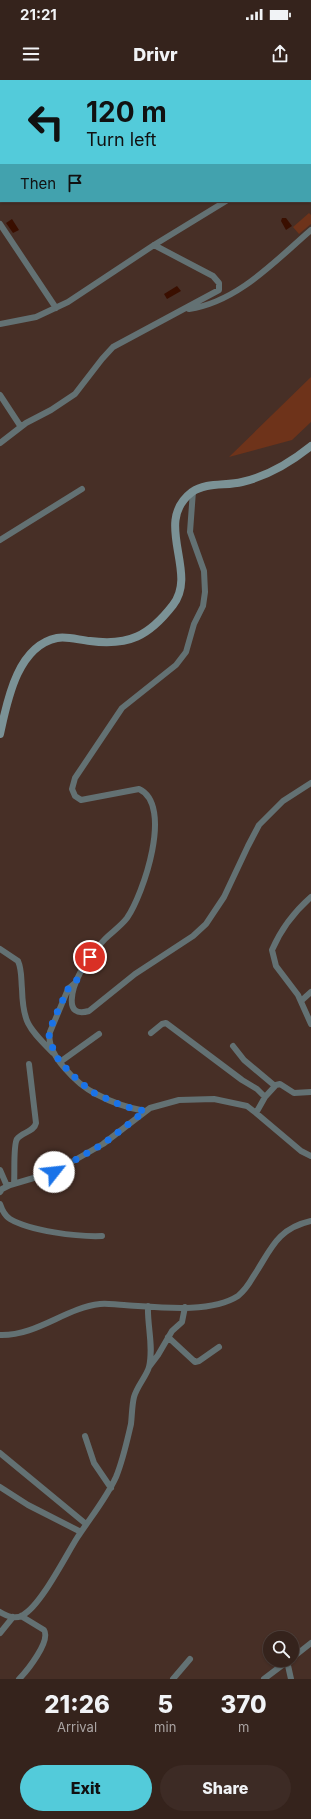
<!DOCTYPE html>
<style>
:root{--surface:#35231c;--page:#3d2b25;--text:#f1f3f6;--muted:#aaa4a3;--line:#4f403b;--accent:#53cbda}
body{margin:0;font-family:Inter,sans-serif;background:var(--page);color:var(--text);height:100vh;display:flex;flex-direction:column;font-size:15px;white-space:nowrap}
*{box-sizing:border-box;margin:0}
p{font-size:13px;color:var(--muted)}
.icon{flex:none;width:22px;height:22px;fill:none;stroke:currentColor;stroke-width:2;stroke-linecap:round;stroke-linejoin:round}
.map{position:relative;height:1599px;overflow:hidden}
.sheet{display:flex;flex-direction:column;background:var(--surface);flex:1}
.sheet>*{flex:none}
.hud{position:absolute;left:0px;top:0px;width:311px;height:122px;box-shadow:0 1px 3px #0004,0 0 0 1px var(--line);background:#53cbda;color:#111;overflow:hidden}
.tools{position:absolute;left:263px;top:1551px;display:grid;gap:8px}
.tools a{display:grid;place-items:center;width:36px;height:36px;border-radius:50%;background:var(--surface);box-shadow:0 1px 3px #0004,0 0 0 1px var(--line);font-size:20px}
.pin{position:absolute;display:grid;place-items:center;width:34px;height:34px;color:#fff;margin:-17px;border:2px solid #fff;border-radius:50%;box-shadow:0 1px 4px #0007}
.me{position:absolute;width:44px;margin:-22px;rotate:61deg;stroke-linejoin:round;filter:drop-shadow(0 0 3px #0008)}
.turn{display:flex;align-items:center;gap:14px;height:84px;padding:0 20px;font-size:18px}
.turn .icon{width:52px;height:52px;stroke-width:2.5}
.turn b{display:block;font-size:28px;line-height:34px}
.then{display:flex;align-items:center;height:38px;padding:0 20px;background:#0003;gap:8px;font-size:15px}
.eta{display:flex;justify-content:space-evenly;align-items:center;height:68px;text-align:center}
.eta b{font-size:24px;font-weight:800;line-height:28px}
.button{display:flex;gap:8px;margin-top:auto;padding:8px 20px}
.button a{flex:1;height:46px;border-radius:24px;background:var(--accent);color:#111;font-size:16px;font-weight:800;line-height:46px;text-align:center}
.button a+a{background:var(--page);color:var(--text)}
.status{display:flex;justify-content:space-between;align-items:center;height:28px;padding:0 20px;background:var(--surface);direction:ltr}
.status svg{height:11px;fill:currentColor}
header{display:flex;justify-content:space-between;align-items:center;height:52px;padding:0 20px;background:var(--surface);font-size:18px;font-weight:800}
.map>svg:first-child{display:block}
</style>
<div class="status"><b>21:21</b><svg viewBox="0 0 49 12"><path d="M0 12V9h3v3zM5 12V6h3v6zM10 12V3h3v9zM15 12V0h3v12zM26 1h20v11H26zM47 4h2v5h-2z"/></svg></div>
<header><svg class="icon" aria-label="menu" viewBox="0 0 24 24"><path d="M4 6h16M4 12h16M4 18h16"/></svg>Drivr<svg class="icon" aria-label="share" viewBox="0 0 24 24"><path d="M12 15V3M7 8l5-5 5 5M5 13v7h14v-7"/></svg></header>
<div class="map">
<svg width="311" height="1599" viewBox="0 0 311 1599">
<rect width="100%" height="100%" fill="#472f26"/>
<path fill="#6e331a" d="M 309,133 L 311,135 L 311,144 L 299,154 L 293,147 Z
M 311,297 L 311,342 L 292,360 L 229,377 Z"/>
<path fill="#3a0f00" d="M 282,138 L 286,138 L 292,146 L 286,150 L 281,141 Z
M 12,139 L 19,150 L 13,153 L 6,143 Z
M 177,206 L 181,211 L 167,219 L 164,214 Z"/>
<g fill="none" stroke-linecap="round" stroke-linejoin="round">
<path stroke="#637173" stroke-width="6" d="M 133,0 L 134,1
M 266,0 L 268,1
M 62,1 L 63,0
M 310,3 L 311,3
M 310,34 L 311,35
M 310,65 L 311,65
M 0,144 L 56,228
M 189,229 C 238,222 276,180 311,150
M 0,244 L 36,237 L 68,222 L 154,165 L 226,121
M 0,315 L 21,347
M 0,363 L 26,343 L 51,330 L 75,314 L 102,279 L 113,267 L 219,210 L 219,203 L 213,196 L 154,165
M 193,411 L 190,452 L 204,491 L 205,512 L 203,526 L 194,544 L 186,572 L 176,585 L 122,628 L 75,698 L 72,709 L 75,716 L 81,720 L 139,709 C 174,725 143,815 127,838 C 121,846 112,852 105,859 C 95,869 87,881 80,893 C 73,906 62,939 89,931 L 135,894 L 193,856 L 206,844 L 224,817 L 248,766 L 259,745 L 283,721 L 311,703
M 0,460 L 82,409
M 311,817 C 294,832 281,849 272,870 L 276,886 L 298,915 L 311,944
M 0,869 L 18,881 C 22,890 21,899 22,909 C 23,944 29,948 53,973
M 75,903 L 68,909 L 66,914 L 50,952 C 45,974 78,1005 96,1014 C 111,1022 128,1028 145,1031
M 301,921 L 311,912
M 151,953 L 162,944 L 166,943 L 242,1000 L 257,1009 L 265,1017
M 233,966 L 244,980 L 275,1006
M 60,982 L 99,954
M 256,1033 L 265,1017 L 276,1005 L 280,1004 L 294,1013 L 311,1012
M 0,1090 L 7,1106
M 14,1103 C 15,1094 13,1065 17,1059 C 22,1052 34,1052 36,1043 L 29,984
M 0,1112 L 2,1109 L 10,1105 L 54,1092 L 103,1064 L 150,1028 L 179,1020 L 214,1019 L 247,1026 L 256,1033 L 301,1071 L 311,1076
M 0,1124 C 2,1130 5,1136 10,1139 C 30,1151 78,1157 102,1156
M 0,1255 C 37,1256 65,1228 100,1224 C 108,1223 116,1225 124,1225 C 157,1227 210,1234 238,1216 C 244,1211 249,1204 253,1197 C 271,1170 276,1149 311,1141
M 168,1257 L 195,1282 L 199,1281 L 219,1267
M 149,1287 L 158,1275 L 172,1251 L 182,1242 L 185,1227
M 85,1356 L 94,1383 L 111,1408
M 0,1373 L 86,1444
M 0,1407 L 28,1425 L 81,1452
M 0,1532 C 7,1536 15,1540 23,1535 C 41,1525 65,1477 77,1458 C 90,1438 106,1419 116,1397 C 123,1380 127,1361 131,1344 C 132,1335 132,1325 134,1317 C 137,1306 146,1297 149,1287 C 154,1267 147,1245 148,1226
M 0,1553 L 13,1537
M 292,1578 L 311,1563
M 287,1581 L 291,1599
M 19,1599 C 27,1591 51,1561 44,1550 L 21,1536
M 173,1599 L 190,1579
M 264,1599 L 289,1580"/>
<path stroke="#7b9296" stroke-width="8" d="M 0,654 C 7,622 17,566 57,558 C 67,556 79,560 90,561 C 129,566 149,556 173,525 C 199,492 152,442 192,412 C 206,402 226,406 242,402 C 268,396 290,383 311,366"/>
</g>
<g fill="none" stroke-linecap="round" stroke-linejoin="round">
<path stroke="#1a73e8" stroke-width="7" stroke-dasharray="0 12.6" d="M 54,1092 L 103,1064 L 145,1031 L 123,1026 L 92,1012 L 70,993 L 55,975 L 49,956 L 53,941 L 68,909 L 75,903 L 90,877"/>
</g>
</svg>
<div class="tools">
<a><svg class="icon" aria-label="search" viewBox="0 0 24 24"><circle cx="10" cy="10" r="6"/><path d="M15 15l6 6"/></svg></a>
</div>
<div class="pin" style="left:90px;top:877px;background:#d93025"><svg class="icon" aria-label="arrive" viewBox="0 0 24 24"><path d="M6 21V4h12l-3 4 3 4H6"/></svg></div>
<svg class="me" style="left:54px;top:1092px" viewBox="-20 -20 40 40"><circle r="19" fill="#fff"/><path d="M0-13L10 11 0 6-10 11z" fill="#1a73e8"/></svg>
<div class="hud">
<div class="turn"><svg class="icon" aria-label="left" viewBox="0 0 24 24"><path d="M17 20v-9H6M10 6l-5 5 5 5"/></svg><div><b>120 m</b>Turn left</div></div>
<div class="then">Then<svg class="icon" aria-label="arrive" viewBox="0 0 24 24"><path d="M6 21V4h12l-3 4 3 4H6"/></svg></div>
</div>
</div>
<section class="sheet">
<div class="eta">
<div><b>21:26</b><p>Arrival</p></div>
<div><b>5</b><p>min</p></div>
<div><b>370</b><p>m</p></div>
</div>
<div class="button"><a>Exit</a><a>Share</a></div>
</section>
